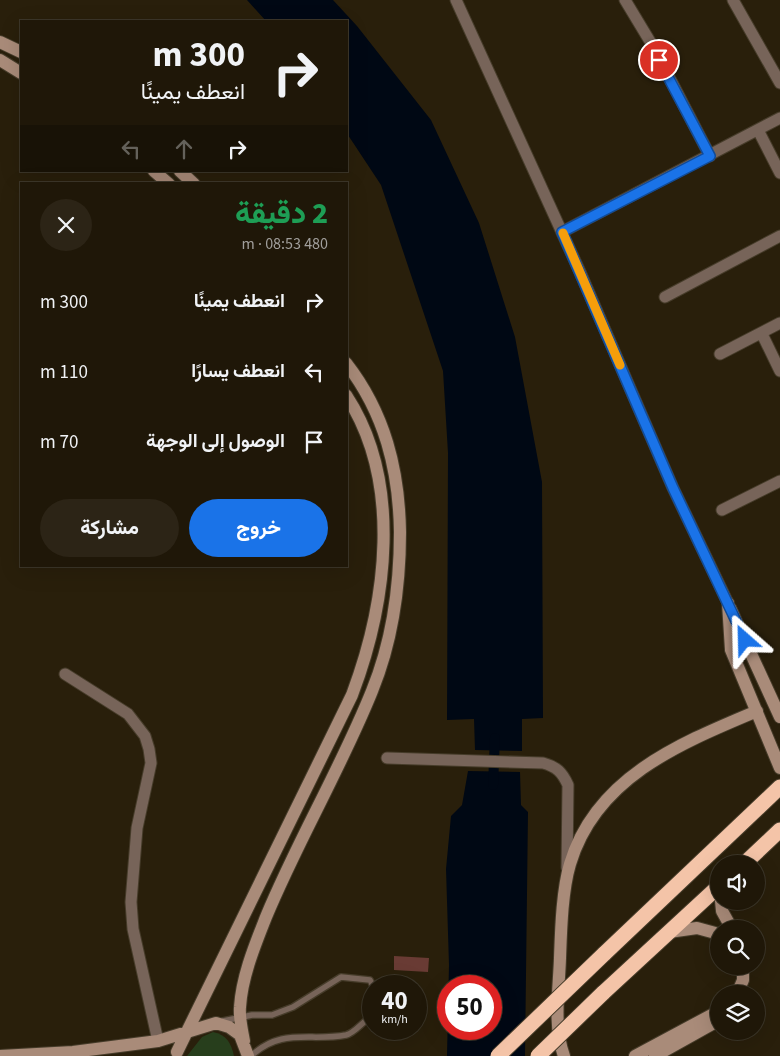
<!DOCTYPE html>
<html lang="ar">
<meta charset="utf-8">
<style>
:root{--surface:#1f1708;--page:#2c2416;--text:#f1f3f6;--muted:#a19f9c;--line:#3c3629;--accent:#1a73e8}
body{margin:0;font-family:"Source Sans 3",Vazirmatn,sans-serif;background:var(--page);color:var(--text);direction:rtl;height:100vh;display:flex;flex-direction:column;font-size:19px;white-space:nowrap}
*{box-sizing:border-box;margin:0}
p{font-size:16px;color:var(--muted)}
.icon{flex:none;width:28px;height:28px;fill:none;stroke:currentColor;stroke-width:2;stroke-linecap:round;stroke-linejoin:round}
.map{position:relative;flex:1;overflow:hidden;direction:ltr}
.drawer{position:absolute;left:20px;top:182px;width:328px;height:385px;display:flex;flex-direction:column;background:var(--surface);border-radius:0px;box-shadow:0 5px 20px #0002,0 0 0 1px var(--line);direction:rtl}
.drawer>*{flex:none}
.top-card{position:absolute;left:20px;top:20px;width:328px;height:152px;border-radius:0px;box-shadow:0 5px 20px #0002,0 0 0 1px var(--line);direction:rtl;background:#1f1708;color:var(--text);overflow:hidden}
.fabs{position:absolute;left:710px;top:855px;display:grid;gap:10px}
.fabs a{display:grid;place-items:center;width:55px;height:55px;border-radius:50%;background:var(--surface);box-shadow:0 5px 20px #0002,0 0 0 1px var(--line);font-size:25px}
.speed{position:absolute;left:362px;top:975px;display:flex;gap:10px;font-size:25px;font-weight:700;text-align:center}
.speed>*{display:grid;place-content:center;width:65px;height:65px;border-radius:50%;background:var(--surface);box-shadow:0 5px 20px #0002,0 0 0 1px var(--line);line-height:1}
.speed small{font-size:12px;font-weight:400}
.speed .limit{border:8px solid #d22;background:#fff;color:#111}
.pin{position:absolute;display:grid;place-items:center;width:42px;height:42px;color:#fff;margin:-21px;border:2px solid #fff;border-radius:50%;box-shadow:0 1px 5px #0007}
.me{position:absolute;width:55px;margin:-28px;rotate:335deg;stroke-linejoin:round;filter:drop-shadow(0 0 4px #0008)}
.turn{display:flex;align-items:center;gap:18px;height:105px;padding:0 20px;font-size:22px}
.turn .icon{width:65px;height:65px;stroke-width:2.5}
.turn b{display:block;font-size:35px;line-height:42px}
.lanes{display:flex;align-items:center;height:48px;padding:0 20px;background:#0003;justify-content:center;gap:25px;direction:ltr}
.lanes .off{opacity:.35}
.round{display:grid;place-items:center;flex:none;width:52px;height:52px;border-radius:26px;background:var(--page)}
.overview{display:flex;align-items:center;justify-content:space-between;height:85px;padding:0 20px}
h1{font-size:30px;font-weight:800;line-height:38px;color:#1e9e55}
.action{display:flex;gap:10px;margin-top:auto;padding:10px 20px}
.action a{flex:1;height:58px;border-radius:30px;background:var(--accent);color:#fff;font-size:20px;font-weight:800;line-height:58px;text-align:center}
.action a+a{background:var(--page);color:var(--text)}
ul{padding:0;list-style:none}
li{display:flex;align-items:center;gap:15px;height:70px;padding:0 20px}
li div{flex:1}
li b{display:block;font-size:19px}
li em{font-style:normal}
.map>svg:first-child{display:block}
</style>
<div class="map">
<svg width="780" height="1056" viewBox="0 0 780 1056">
<rect width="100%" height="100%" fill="#291f0b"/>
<path fill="#273e1c" d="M 213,1032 C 227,1035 231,1043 234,1056 L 187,1056 L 202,1037 Z"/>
<path fill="#000814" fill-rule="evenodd" d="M 247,0 L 333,0 L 357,26 L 431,120 L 479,223 L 515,337 L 542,482 L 543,718 L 522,719 L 522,751 L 475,750 L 474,719 L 447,720 L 448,453 L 443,371 L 381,185 L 346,132 L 346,21 L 266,21 Z
M 468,771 L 520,772 L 521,805 L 528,812 L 525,1056 L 447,1056 L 449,965 L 446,869 L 451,816 L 462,805 ZM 449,986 L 491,986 L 491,1029 L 449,1029 Z"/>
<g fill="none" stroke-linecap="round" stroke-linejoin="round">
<path stroke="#000814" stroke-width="10" d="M 493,785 L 495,738"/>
</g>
<path fill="#693b34" d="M 394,956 L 429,958 L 428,972 L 394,970 Z"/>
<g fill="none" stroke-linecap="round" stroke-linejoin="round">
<g stroke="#463c2a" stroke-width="8">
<path id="lane" d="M 223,1021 L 252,1015 L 272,1015 L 293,1007 L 341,977 L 370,980 L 373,986
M 251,1056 C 282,1027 310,1042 346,1035 C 355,1033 363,1021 371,1017"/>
</g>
<g stroke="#463c2a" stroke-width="13">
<path id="street" d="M 456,0 L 580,272 L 673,488 L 728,603
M 625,0 L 654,48 L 710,156
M 733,0 L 780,83
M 758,130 L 780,173
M 562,232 L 780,118
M 665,297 L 780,236
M 762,334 L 780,371
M 720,354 L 780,323
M 722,510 L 780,481
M 65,674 L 128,714 L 145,736 L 149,749 L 151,763 L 137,828 L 131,902 L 133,929 L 158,1041
M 387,758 L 543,763 C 557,767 562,772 568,785 L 567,868"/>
</g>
<g stroke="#463c2a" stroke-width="14">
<path id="secondary" d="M 0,42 L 21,52
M 0,60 L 21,73
M 154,171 L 169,184
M 180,171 L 194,184
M 728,603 L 731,650 L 780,768
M 730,608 L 780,717
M 721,901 L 722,911 L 732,929
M 669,932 L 697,928 L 719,934
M 737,994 L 743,980 L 743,966
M 244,1041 C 242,1030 239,1018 240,1007 C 242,976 255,945 266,917 C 298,840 341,768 372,691 C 392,642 400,585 400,532 C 399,470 385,413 346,363
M 177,1052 L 352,695 C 387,602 403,482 346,395
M 0,1056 L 73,1052 L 158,1041 L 216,1023 L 229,1027 L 240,1035 L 248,1056
M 564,1056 C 553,1026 559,989 560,958 C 561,930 562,891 570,864 C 596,777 681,743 757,711
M 635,1056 L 719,1011
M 655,1056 L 714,1023"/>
</g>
<g stroke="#463c2a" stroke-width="17">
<path id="highway" d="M 744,864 L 780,830
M 604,954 L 780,787
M 603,993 L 719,886"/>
</g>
<use href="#lane" stroke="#776459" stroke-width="5.5"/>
<use href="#street" stroke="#776459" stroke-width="11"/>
<use href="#secondary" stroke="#a98b79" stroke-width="12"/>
<use href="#highway" stroke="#f4c4a8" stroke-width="15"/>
<g stroke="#463c2a" stroke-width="17" stroke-linecap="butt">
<path id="highway-bridge" d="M 498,1056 L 604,954
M 538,1056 L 603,993"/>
</g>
<use href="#highway-bridge" stroke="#f4c4a8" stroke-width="15"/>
</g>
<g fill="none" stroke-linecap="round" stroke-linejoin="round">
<g stroke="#114b97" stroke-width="12">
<path id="route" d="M 659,60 L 710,156 L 562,232 L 673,488 L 745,640"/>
</g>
<use href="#route" stroke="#1a73e8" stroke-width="9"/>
<path stroke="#f59e0b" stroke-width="9" d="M 563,233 L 620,365"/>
</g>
</svg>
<div class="fabs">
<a><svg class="icon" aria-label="sound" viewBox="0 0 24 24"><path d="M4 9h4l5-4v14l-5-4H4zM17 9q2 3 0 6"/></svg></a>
<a><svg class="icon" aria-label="search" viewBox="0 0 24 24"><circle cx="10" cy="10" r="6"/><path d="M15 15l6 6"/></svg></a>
<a><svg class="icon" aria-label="layers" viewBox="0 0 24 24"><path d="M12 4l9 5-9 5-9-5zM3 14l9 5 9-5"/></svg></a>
</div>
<div class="speed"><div>40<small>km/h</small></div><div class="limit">50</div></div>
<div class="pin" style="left:659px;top:60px;background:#d93025"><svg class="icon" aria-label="arrive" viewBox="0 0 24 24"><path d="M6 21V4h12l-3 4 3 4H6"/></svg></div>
<svg class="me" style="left:745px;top:640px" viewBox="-20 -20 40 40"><path d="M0-17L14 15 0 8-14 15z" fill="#1a73e8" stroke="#fff" stroke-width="4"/></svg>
<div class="top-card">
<div class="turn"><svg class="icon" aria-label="right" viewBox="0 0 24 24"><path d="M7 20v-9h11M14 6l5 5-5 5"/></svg><div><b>300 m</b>انعطف يمينًا</div></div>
<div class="lanes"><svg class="icon off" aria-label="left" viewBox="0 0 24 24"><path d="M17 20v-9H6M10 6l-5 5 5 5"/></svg><svg class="icon off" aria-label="ahead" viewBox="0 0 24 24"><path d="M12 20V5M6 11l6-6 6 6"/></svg><svg class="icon" aria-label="right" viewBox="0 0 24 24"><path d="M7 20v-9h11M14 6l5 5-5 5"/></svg></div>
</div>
<section class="drawer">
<div class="overview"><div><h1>2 دقيقة</h1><p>480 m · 08:53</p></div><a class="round"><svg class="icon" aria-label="close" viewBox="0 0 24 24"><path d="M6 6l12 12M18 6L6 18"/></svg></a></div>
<ul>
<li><svg class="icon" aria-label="right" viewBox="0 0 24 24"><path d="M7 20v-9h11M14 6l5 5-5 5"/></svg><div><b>انعطف يمينًا</b></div><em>300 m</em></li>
<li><svg class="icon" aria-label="left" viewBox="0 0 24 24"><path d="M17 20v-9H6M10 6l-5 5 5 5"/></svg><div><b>انعطف يسارًا</b></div><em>110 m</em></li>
<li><svg class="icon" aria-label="arrive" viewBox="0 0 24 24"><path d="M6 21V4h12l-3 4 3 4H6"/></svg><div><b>الوصول إلى الوجهة</b></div><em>70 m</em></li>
</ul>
<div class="action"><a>خروج</a><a>مشاركة</a></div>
</section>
</div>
